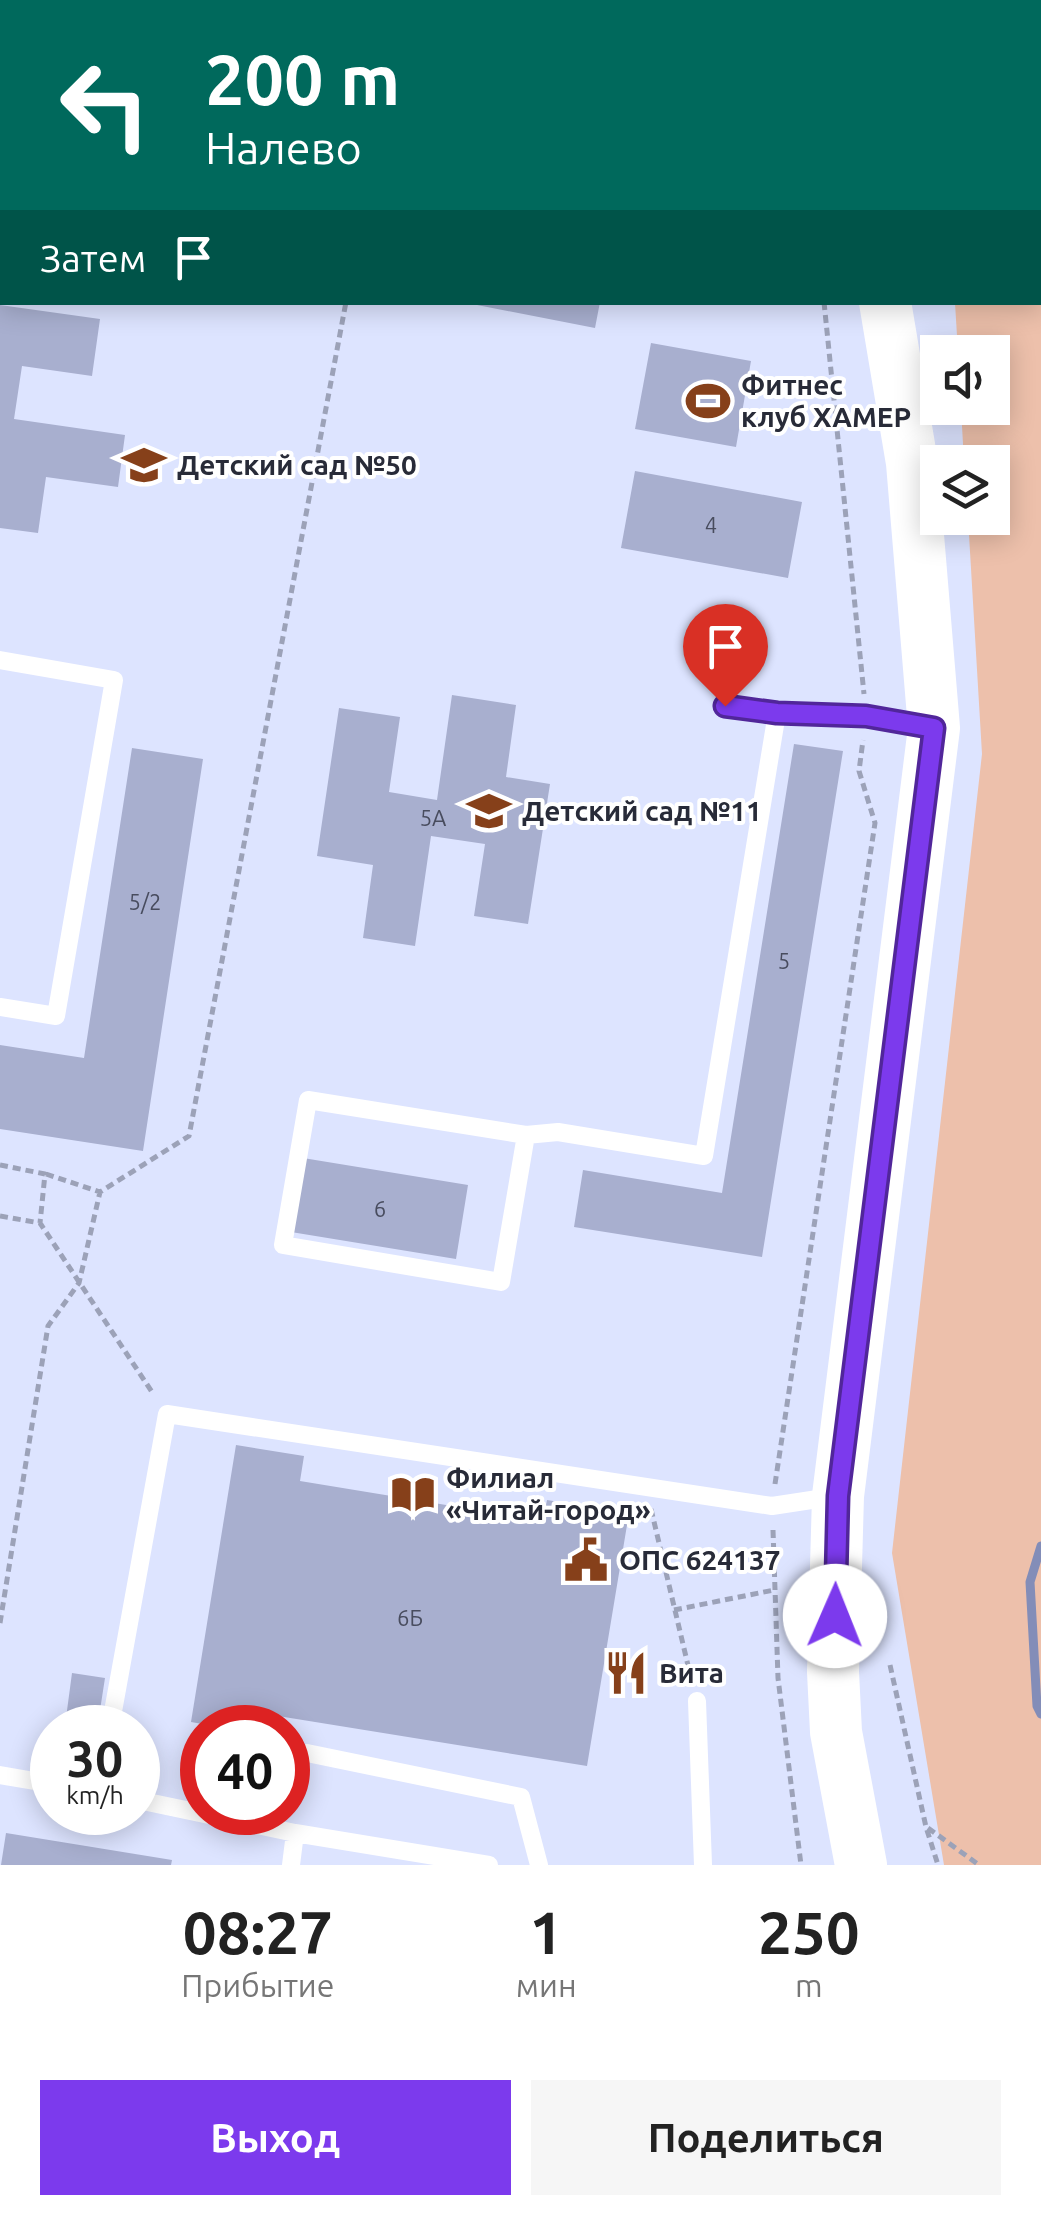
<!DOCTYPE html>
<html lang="ru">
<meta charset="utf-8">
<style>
:root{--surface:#fff;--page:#f6f6f6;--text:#222;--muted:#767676;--accent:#7c3aed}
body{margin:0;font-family:Ubuntu,sans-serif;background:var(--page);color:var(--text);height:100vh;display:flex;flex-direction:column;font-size:38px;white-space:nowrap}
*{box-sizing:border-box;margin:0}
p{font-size:32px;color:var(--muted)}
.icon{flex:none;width:55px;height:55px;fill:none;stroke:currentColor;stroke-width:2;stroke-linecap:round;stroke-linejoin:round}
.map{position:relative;height:1865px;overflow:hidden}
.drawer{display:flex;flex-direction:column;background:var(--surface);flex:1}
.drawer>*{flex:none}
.guide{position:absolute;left:0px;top:0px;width:1042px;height:305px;box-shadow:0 5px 25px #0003;background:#00695c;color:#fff;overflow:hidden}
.fabs{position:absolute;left:920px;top:335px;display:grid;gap:20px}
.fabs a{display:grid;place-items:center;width:90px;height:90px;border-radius:0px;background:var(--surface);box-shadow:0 5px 25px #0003;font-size:50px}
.speed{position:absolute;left:30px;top:1705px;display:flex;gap:20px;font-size:50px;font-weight:700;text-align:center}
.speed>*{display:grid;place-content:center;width:130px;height:130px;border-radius:50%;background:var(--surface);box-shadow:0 5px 25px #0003;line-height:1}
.speed small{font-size:25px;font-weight:400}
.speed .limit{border:15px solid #d22;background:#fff;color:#111}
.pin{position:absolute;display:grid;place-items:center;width:85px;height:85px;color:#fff;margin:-102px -42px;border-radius:50% 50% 50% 0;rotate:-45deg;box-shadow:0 0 10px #0007}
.pin .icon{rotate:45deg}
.me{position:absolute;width:110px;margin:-55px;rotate:1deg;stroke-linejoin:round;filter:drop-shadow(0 0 8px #0008)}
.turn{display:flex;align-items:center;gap:35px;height:210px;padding:0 40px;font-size:45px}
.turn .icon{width:130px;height:130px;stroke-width:2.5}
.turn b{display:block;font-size:70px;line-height:85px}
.then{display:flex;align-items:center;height:95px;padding:0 40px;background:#0003;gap:20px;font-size:38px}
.eta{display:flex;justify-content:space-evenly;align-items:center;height:170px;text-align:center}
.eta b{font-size:60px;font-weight:700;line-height:70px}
.action{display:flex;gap:20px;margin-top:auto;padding:20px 40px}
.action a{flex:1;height:115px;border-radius:0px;background:var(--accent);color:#fff;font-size:40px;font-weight:700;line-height:115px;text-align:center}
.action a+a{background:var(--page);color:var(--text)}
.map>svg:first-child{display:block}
</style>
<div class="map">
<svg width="1041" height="1865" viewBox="0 0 1041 1865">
<rect width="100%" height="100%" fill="#dde4ff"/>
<path fill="#edc0ab" d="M 885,0 L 1041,0 L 1041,1865 L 944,1865 L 892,1553 L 982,754 L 968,518 L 992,518 L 992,462 L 964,462 L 961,408 L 992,408 L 992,352 L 958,352 L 955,303 L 1040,302 L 1040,2 L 886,2 Z"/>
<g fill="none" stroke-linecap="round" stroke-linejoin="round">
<path stroke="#838db8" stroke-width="9" d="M 998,2 L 998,0
M 1040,148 L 1041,150
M 1041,1546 L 1030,1582 L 1037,1706 L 1041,1714"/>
</g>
<path fill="#a8afcf" d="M 472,302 L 600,302 L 595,328 L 472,304 Z
M 0,305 L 100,319 L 92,376 L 22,366 L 14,419 L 125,435 L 118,487 L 46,477 L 38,533 L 0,528 Z
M 651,343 L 751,361 L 736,447 L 635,429 Z
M 635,471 L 802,502 L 788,578 L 621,548 Z
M 452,695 L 516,705 L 506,777 L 550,784 L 528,924 L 474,916 L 485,844 L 431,836 L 415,946 L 363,938 L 373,865 L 317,856 L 339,708 L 400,717 L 389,792 L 437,800 Z
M 794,744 L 843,751 L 762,1257 L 574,1227 L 583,1170 L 722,1193 Z
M 132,748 L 203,759 L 143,1151 L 0,1129 L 0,1045 L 84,1058 Z
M 303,1158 L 468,1185 L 456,1259 L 291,1232 Z
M 236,1445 L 304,1456 L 300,1481 L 543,1521 L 547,1500 L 629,1513 L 587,1766 L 278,1716 L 276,1728 L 226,1728 L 191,1722 Z
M 72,1673 L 105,1678 L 98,1723 L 66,1718 Z
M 6,1833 L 172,1860 L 171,1865 L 1,1865 Z"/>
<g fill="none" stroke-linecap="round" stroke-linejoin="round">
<path stroke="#9ca2b8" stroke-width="5" stroke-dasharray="8 5" stroke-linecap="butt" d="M 773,0 L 774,2
M 1040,221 L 1041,221
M 824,302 L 864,694
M 0,1165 L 45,1174 L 40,1223
M 46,1174 L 100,1192
M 0,1216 L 40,1223 L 154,1395
M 775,1484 L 875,823 L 859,771 L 863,740
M 651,1509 L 691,1678
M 773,1530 L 778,1678 L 801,1865
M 674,1610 L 774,1590
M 0,1623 L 48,1326 L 79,1283 L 100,1192 L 189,1136 L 346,302
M 890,1665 L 926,1827 L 938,1865
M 928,1828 L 979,1865"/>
<path stroke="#fff" stroke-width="18" d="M 239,0 L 239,2
M 549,2 L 549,0
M 0,89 L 2,90
M 0,660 L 114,680 L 56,1016 L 0,1007
M 725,705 L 777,713
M 526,1135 L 501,1282 L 283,1245 L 308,1100 L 526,1135 L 558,1132 L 704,1156 L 777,713 L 866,716 L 928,727
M 697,1701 L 703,1865
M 110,1728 L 167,1414 L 772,1506 L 831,1497
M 307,1753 L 521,1797 L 539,1865
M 0,1775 L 52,1784
M 138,1800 L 295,1833 L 489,1865
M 291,1865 L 295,1833"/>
<path stroke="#fff" stroke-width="52" d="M 821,0 L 822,2
M 861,1865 L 836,1732 L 833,1672 L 838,1496 L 934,728 L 912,463 L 885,302"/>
</g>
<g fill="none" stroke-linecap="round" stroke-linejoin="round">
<g stroke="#51269a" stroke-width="25">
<path id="route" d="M 725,706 L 777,713 L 866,716 L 934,728 L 838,1496 L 835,1616"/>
</g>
<use href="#route" stroke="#7c3aed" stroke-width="18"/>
</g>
<defs>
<g id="stadium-bare" transform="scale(3.45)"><path d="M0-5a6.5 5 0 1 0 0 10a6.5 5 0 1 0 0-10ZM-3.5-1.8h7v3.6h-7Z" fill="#86401a" stroke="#fff" stroke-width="2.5" paint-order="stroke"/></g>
<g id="school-bare" transform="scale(3.45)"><path d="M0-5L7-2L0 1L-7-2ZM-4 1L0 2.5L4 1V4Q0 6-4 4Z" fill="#86401a" stroke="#fff" stroke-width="2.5" paint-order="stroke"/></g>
<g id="library-bare" transform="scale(3.45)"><path d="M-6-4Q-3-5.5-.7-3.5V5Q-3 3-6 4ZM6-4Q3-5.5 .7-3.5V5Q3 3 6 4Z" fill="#86401a" stroke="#fff" stroke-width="2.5" paint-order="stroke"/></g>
<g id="civic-bare" transform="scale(3.45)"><path d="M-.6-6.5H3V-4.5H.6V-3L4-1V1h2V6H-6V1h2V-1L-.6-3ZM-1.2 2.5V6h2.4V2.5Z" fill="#86401a" stroke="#fff" stroke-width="2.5" paint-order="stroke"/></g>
<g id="restaurant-bare" transform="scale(3.45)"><path d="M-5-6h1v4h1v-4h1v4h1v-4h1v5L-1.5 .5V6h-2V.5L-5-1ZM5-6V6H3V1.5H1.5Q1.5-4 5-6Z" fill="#86401a" stroke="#fff" stroke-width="2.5" paint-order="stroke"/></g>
</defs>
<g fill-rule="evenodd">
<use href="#stadium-bare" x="708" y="401"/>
<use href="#school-bare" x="144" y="465"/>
<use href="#school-bare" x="489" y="811"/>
<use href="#library-bare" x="413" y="1494"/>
<use href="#civic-bare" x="586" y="1560"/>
<use href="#restaurant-bare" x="626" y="1673"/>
</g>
<g text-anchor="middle" stroke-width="8" stroke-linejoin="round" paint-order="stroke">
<g font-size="22" fill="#484c5e">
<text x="711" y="533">4</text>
<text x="433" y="826">5А</text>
<text x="145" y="910">5/2</text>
<text x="784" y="969">5</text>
<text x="380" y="1217">6</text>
<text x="410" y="1626">6Б</text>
</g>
<g font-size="28" font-weight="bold" fill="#282b38" stroke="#fff" text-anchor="start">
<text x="741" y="395">Фитнес<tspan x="741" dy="32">клуб ХАМЕР</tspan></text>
<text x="177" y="475">Детский сад №50</text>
<text x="522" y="821">Детский сад №11</text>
<text x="446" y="1488">Филиал<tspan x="446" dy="32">«Читай-город»</tspan></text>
<text x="619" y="1570">ОПС 624137</text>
<text x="659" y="1683">Вита</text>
</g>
</g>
</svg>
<div class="fabs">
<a><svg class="icon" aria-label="sound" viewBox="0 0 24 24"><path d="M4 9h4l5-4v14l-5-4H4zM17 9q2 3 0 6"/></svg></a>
<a><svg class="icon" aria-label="layers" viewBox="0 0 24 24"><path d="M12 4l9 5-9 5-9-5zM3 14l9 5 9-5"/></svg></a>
</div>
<div class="speed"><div>30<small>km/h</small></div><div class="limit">40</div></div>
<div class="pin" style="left:725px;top:706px;background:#d93025"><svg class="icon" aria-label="arrive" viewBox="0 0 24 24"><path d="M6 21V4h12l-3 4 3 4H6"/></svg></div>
<svg class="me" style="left:835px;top:1616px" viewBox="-20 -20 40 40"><circle r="19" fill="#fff"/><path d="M0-13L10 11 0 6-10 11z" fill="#7c3aed"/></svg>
<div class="guide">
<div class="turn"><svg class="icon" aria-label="left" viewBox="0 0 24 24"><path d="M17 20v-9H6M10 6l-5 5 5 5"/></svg><div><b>200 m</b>Налево</div></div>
<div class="then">Затем<svg class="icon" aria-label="arrive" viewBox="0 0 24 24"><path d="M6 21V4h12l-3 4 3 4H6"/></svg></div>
</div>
</div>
<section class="drawer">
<div class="eta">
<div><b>08:27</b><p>Прибытие</p></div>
<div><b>1</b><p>мин</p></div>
<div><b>250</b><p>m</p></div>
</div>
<div class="action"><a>Выход</a><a>Поделиться</a></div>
</section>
